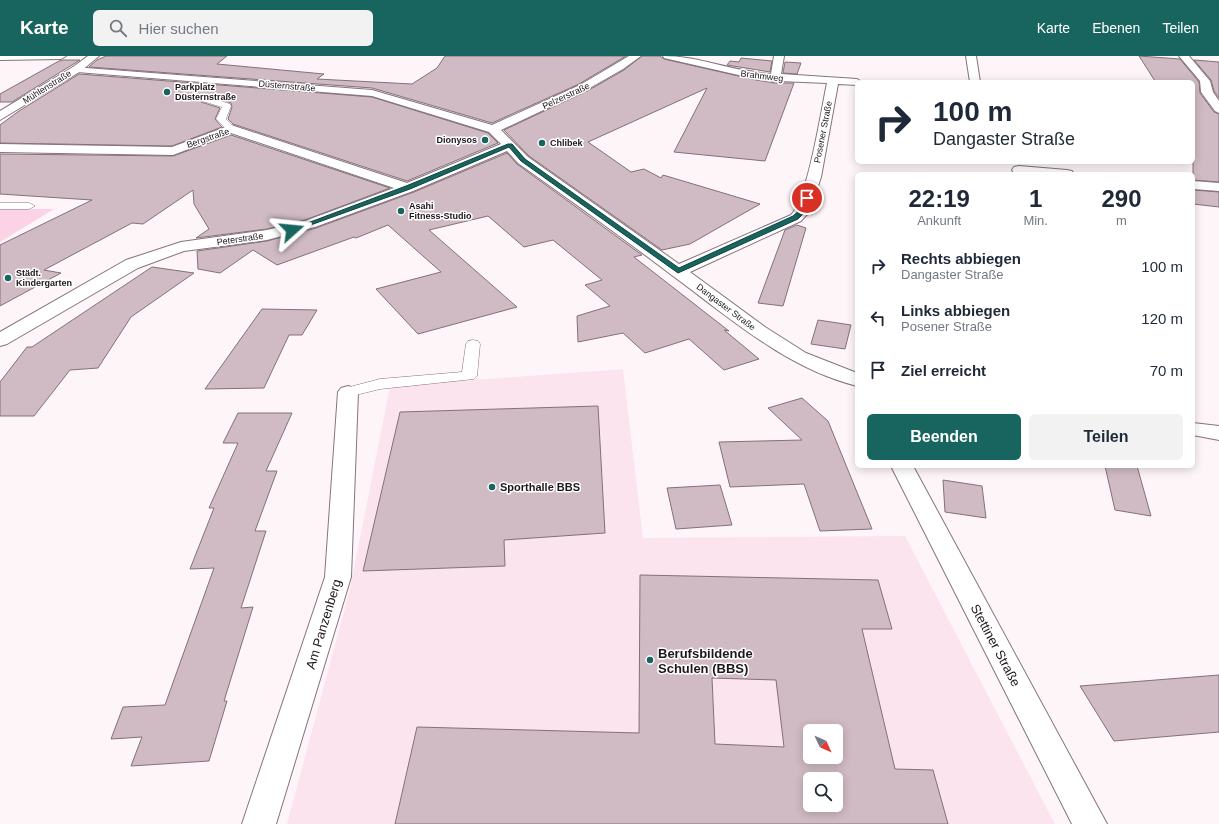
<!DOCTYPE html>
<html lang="de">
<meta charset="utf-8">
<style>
:root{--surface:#fff;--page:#f2f2f3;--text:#1f2937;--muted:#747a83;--accent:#186560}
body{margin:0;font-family:Arial,sans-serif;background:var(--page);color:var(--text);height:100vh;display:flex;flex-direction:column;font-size:15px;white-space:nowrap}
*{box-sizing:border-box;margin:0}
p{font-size:13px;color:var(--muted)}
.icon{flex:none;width:22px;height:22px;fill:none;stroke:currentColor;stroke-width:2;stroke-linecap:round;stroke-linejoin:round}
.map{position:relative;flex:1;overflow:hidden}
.drawer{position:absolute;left:855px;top:116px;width:340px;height:296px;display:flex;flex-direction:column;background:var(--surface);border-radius:6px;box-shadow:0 2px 10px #0003}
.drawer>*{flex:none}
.hud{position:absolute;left:855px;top:24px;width:340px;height:84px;border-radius:6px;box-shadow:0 2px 10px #0003;background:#fff;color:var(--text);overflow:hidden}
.needle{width:26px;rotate:134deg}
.tools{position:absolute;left:803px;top:668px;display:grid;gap:8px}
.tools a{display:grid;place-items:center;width:40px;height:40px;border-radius:6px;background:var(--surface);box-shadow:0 2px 10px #0003;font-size:20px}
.pin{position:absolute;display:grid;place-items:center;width:34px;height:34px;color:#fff;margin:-17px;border:2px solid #fff;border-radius:50%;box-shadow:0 1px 4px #0007}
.me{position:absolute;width:44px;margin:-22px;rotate:72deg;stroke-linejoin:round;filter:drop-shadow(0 0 3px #0008)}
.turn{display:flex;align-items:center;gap:14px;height:84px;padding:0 12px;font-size:18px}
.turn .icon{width:52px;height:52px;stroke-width:2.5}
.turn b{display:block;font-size:28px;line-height:34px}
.eta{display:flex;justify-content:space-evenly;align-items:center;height:68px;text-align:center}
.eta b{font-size:24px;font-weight:700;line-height:28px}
.cta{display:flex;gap:8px;margin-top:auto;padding:8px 12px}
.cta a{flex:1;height:46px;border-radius:6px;background:var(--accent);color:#fff;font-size:16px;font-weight:700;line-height:46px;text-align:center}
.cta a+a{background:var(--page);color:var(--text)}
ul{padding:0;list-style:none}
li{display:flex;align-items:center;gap:12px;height:52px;padding:0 12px}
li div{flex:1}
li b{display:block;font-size:15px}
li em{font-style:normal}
header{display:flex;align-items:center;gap:24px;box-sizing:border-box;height:56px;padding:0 20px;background:var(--accent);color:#fff}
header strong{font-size:19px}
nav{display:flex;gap:22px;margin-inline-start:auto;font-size:14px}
.search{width:280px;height:36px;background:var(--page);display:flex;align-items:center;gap:10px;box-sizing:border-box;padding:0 14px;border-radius:6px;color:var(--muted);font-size:15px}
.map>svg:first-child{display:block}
</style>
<header>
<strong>Karte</strong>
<div class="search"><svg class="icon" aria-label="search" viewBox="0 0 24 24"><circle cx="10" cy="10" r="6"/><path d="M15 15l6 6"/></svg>Hier suchen</div>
<nav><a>Karte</a><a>Ebenen</a><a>Teilen</a></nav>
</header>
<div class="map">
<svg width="1219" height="768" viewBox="0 0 1219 768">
<rect width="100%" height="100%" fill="#fef5f9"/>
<path fill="#fce4ef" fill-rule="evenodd" d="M 623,313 L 643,482 L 905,480 L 1055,768 L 287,768 L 350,533 L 390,330 ZM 810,675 L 836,675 L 836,701 L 810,701 ZM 810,723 L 836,723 L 836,749 L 810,749 Z"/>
<path fill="#fcd3e6" d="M 0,153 L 54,153 L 0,186 Z"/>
<path fill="#d0bac4" stroke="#837079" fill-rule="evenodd" d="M 106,0 L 227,0 L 217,8 L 324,18 L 317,23 L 412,28 L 437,12 L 445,0 L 626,0 L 579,28 L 492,67 L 372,32 L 89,11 L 97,4 Z
M 642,0 L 660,0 L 664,3 L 756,24 L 775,27 L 794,27 L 765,105 L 674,96 L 707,32 L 588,86 L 631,116 L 644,113 L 661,122 L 663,119 L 760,148 L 690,188 L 662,194 L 529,100 L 504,74 L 589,34 L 624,14 Z
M 1139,0 L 1180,3 L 1199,26 L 1200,37 L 1214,56 L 1219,58 L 1219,126 L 1193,124 L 1193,26 L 1155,25 Z
M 741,2 L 772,5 L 770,16 L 727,9 L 730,5 L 739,6 Z
M 63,4 L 80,4 L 12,46 L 0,46 L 0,38 L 59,5 Z
M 1194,4 L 1219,6 L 1219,42 L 1214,35 L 1211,24 Z
M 785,6 L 801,7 L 797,18 L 783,17 Z
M 79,18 L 372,41 L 488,77 L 498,87 L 407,125 L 233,68 L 228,63 L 232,51 L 231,47 L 205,39 L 200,42 L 201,46 L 220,52 L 215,63 L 222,71 L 172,90 L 0,87 L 0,69 L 19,55 Z
M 231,79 L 390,132 L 305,164 L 267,173 L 196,182 L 209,173 L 194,148 L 193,134 L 143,168 L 132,167 L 44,214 L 61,217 L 0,250 L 0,189 L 92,144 L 0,138 L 0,98 L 173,100 Z
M 507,97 L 517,108 L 642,199 L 634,201 L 729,275 L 724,274 L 759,303 L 724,314 L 689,283 L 645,297 L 623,277 L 578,286 L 577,260 L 610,250 L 585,229 L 602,224 L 553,184 L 524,191 L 488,160 L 429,174 L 517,251 L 418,278 L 376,233 L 441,216 L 388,169 L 356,182 L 354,181 L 277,209 L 253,194 L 220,217 L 198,213 L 197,195 L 267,185 L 316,172 L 414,136 Z
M 1193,134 L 1219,136 L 1219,151 L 1193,148 Z
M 797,169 L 806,172 L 783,250 L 758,247 L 785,174 Z
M 152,211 L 194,217 L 131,261 L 98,312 L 70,314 L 34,360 L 0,360 L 0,326 L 27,291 L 32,291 Z
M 262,253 L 317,254 L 302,279 L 289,279 L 264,332 L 205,333 Z
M 818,264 L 851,269 L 845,293 L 811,288 Z
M 802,342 L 828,365 L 872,473 L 820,475 L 804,428 L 730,431 L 719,386 L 802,384 L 768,352 Z
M 598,350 L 605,477 L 504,484 L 505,510 L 363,515 L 400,356 Z
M 238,357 L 292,357 L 266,415 L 277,415 L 255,475 L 266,475 L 241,552 L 253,551 L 224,645 L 227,645 L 209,705 L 131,710 L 142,681 L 111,683 L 123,651 L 165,649 L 214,512 L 190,513 L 214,452 L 209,452 L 238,387 L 223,387 Z
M 1105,410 L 1137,410 L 1151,460 L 1115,454 Z
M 943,424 L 982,430 L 986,462 L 945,456 Z
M 720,429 L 732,469 L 676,473 L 667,432 Z
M 640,519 L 878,524 L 892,573 L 862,573 L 895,713 L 933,714 L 948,768 L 395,768 L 417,671 L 639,677 ZM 712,622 L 776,624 L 784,691 L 715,688 ZM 810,675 L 836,675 L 836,701 L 810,701 ZM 810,723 L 836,723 L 836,749 L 810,749 Z
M 1219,619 L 1219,676 L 1114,685 L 1080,630 Z"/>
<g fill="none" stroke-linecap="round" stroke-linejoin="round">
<g stroke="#86737c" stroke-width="1">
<path id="lane" d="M 205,40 L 230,48 L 231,50 L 226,63 L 236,73 L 234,75 L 228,75 L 216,63 L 222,51 L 202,45 L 201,43 Z
M 0,147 L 29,147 L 35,150 L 29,153 L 0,153 Z
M 473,284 L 478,285 L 480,288 L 477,320 L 474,323 L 380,333 L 348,341 L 342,339 L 340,336 L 342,333 L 380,323 L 462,316 L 466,288 L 468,285 Z"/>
</g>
<g stroke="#86737c" stroke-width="2">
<path id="street" d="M 0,0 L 66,0 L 61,3 L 0,4 Z
M 629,0 L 641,0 L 623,13 L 588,33 L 501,74 L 528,101 L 679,208 L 791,159 C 808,142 821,55 827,27 L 779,25 L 775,26 L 770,24 L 756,23 L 664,2 L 663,0 C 700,0 734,16 771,18 L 774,0 L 784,0 L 781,18 L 857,23 L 862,26 L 857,26 L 857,29 L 838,28 L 821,121 L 810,155 L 801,165 L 690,216 L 765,271 L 806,297 L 857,317 L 857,330 C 786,312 730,262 673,220 C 622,181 570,144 518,107 L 507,95 L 413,135 L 315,171 L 267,184 L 184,195 L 138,212 L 7,288 L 0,290 L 0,276 L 126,204 L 181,186 L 267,174 L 305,165 L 394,132 L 231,77 L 173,99 L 0,96 L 0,88 L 172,91 L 231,69 L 407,127 L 501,88 L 489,76 L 372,40 L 77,16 L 73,15 L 72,13 L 73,11 L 372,34 L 492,69 L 580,29 Z
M 966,0 L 976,0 L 980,26 L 970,26 Z
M 1179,0 L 1189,0 L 1210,25 L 1213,36 L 1219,45 L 1219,57 L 1215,55 L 1201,36 L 1200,25 Z
M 1019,110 L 1067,114 L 1072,115 L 1074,118 L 1014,117 L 1012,114 L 1014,111 Z
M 1193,125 L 1219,127 L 1219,135 L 1193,133 Z
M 348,330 L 355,332 L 358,336 L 351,521 L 276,768 L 242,768 L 325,521 L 338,336 L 341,332 Z
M 1193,367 L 1219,370 L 1219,384 L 1193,379 Z
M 891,410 L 913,410 L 1107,768 L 1072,768 Z"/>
</g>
<g stroke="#86737c" stroke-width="2">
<path id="secondary" d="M 88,0 L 99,0 L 81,15 L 0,64 L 0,55 L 73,11 Z"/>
</g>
<use href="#lane" fill="#fff" fill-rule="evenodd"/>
<use href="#street" fill="#fff" fill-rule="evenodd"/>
<use href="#secondary" fill="#fff" fill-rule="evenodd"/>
</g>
<path fill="#186560" stroke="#10423e" d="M 508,88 L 512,88 L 525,103 L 679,212 L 793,160 L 800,154 L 805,140 L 810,142 L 806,155 L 798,163 L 678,217 L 521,105 L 509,91 L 410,133 L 294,175 L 289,174 L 406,130 Z"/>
<g fill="#186560" stroke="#fff" stroke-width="1.5">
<circle cx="167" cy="36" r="4"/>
<circle cx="485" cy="84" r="4"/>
<circle cx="542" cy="87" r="4"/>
<circle cx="401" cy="155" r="4"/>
<circle cx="8" cy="222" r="4"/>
<circle cx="492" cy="431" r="4"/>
<circle cx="650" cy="604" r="4"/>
</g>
<g text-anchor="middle" stroke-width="3" stroke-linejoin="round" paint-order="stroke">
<g font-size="9" fill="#1e171a" stroke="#fff">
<text transform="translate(762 20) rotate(7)" y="3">Brahmweg</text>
<text transform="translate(287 30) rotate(5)" y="3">Düsternstraße</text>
<text transform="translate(47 31) rotate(-32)" y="3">Mühlenstraße</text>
<text transform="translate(566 40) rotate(-25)" y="3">Pelzerstraße</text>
<text transform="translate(823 76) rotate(-79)" y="3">Posener Straße</text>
<text transform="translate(208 82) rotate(-19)" y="3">Bergstraße</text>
<text transform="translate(240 183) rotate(-8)" y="3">Peterstraße</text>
<text transform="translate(726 251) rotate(37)" y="3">Dangaster Straße</text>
</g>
<g font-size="9" font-weight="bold" fill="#1e171a" stroke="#fff" text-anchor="start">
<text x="175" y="34">Parkplatz<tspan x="175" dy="10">Düsternstraße</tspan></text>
<text x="477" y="87" text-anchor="end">Dionysos</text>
<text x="550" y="90">Chlibek</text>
<text x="409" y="153">Asahi<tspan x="409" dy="10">Fitness-Studio</tspan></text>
<text x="16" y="220">Städt.<tspan x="16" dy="10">Kindergarten</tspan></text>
</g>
<g font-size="11" font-weight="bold" fill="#1e171a" stroke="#fff" text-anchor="start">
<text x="500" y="435">Sporthalle BBS</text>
</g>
<g font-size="13" fill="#1e171a" stroke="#fff">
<text transform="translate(323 568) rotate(-73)" y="5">Am Panzenberg</text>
<text transform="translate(996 589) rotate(62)" y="5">Stettiner Straße</text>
</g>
<g font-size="13" font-weight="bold" fill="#1e171a" stroke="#fff" text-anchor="start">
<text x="658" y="602">Berufsbildende<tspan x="658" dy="15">Schulen (BBS)</tspan></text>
</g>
</g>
</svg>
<div class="tools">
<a><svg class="needle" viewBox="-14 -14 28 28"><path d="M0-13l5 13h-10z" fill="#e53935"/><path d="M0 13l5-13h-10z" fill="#747a83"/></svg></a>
<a><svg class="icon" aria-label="search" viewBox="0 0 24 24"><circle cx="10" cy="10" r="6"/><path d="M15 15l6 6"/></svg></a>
</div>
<div class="pin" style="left:807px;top:142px;background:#d93025"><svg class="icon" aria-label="arrive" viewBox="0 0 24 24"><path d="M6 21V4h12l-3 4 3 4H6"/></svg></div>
<svg class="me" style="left:292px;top:174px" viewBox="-20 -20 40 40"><path d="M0-17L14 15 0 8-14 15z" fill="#186560" stroke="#fff" stroke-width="4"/></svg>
<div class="hud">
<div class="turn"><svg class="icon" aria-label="right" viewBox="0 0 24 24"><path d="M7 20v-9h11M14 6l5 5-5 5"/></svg><div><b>100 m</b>Dangaster Straße</div></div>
</div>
<section class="drawer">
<div class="eta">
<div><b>22:19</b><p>Ankunft</p></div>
<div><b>1</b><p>Min.</p></div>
<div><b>290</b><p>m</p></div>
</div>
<ul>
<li><svg class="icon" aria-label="right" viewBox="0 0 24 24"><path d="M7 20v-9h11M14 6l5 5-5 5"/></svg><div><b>Rechts abbiegen</b><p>Dangaster Straße</p></div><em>100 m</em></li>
<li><svg class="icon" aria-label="left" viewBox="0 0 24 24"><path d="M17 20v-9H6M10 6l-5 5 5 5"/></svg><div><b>Links abbiegen</b><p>Posener Straße</p></div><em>120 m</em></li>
<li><svg class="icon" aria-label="arrive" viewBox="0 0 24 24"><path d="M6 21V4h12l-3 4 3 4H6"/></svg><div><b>Ziel erreicht</b></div><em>70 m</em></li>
</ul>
<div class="cta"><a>Beenden</a><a>Teilen</a></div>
</section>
</div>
